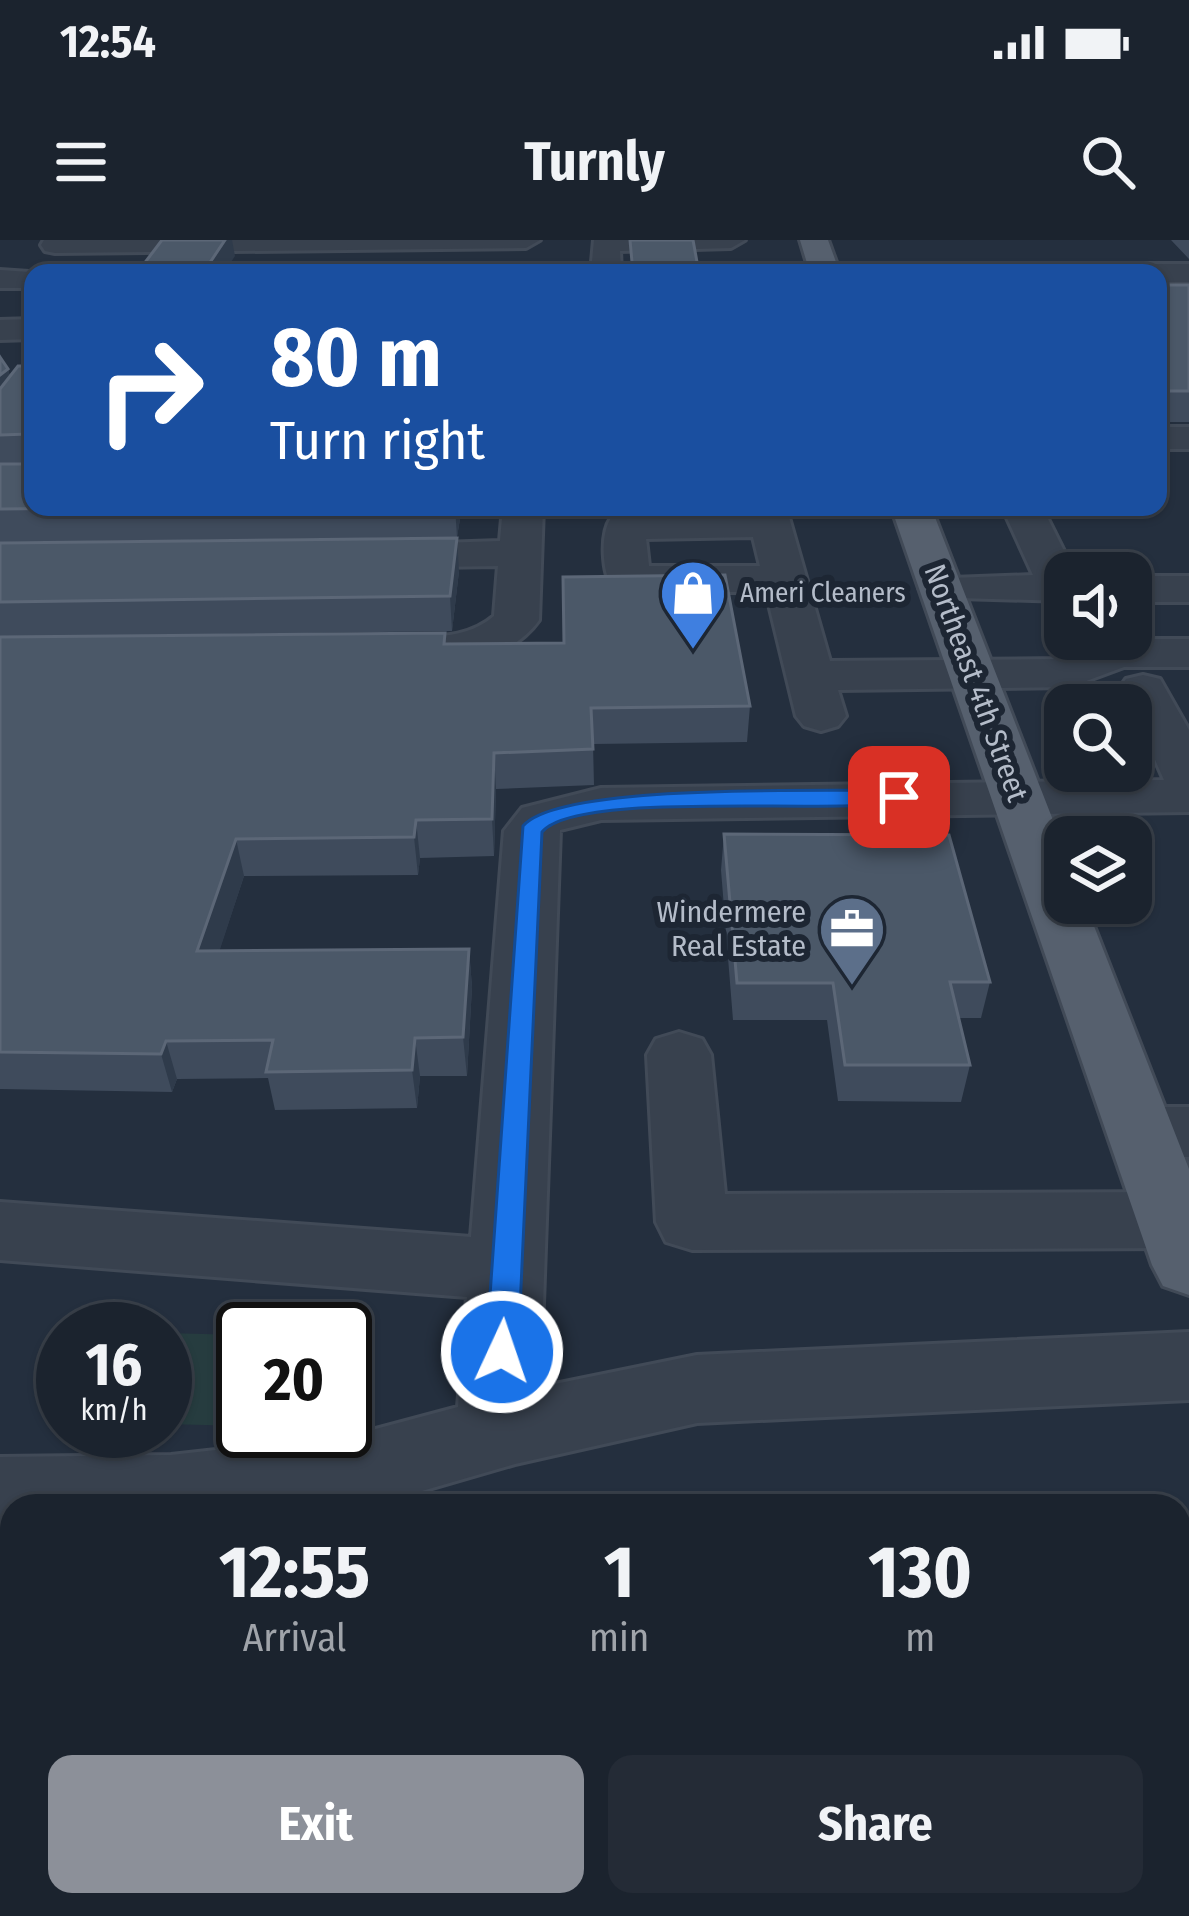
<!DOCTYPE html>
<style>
:root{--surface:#1b232e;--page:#242b36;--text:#f1f3f6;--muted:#a0a4aa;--line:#39404a;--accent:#8c9099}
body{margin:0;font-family:"Fira Sans Condensed",sans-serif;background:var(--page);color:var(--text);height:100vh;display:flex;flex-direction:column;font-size:45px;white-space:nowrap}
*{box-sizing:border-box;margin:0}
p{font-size:39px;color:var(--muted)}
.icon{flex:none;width:66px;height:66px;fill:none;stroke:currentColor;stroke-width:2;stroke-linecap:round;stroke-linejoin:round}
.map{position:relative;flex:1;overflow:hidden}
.sheet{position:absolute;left:0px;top:1254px;width:1191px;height:423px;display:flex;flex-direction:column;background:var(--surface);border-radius:36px 36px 0 0;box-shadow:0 3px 9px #0004,0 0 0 3px var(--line)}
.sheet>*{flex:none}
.guide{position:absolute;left:24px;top:24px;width:1143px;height:252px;border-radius:24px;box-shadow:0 3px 9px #0004,0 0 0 3px var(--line);background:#1a4fa0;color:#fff;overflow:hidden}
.tools{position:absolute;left:1044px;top:312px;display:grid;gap:24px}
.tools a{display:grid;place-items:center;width:108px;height:108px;border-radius:24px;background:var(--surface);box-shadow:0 3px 9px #0004,0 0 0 3px var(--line);font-size:60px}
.speed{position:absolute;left:36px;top:1062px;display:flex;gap:24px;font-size:60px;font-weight:700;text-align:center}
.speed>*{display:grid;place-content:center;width:156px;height:156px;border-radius:50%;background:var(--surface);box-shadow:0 3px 9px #0004,0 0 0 3px var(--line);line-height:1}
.speed small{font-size:30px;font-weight:400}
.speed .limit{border:6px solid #111;border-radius:18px;background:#fff;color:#111}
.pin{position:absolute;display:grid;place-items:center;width:102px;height:102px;color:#fff;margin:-51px;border-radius:24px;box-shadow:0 6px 18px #0006}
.me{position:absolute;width:132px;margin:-66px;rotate:3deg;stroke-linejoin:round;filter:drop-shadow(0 0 9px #0008)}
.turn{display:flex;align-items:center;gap:42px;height:252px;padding:0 48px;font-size:54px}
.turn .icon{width:156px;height:156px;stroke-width:2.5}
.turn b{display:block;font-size:84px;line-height:102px}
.eta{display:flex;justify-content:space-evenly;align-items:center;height:204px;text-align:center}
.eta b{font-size:72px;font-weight:700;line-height:84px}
.cta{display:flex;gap:24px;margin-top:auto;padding:24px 48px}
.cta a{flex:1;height:138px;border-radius:24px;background:var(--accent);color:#fff;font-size:48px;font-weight:700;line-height:138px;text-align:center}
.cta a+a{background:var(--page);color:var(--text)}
.status{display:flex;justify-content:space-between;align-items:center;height:84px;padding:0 60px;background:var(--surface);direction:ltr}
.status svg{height:33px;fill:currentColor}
header{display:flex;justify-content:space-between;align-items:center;height:156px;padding:0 48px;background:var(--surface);font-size:54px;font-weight:700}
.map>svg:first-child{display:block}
</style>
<div class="status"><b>12:54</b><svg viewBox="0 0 49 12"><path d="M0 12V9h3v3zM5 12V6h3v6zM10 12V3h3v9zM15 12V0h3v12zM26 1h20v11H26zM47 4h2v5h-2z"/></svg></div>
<header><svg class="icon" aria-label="menu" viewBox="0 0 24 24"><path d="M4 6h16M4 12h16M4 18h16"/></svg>Turnly<svg class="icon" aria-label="search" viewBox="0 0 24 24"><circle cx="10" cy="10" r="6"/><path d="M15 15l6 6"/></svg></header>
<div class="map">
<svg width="1189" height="1676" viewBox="0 0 1189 1676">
<rect width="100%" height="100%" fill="#242f3e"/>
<path fill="#263c3f" d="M 165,1093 L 243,1095 L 243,1186 L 165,1184 Z"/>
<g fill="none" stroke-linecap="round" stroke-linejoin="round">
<g stroke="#414a57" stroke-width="6">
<path id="minor" d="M 44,0 L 540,0 L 526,8 L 55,13 L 45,11 L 41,5 Z
M 594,0 L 745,0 L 731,8 L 620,11 L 621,33 L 591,33 Z
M 810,24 L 1189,24 L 1189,42 L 1158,42 L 1158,33 L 795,33 Z
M 0,30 L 44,33 L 33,33 L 33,48 L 0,48 Z
M 33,79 L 33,99 L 0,100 L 0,80 Z
M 1158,187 L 1189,187 L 1189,209 L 1158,209 Z
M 503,267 L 543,267 L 539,380 C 506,427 425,435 374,422 L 367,412 L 374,402 C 415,392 459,406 494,376 L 498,326 L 368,328 L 353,324 L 347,315 L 353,306 L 500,301 Z
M 746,267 L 786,267 L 830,421 L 1063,419 L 1117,399 L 1189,399 L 1189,427 L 1124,427 L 1070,447 L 838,450 L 846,476 L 838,486 L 821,491 L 804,486 L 796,476 L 766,352 L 628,352 L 613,348 C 602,333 600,294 611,278 L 747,273 ZM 753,297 L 760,326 L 649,326 L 646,299 Z
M 1002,267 L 1042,267 L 1075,333 L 1065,333 L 1065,361 L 926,357 L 919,348 L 926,339 L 1033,335 Z
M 1131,336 L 1189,336 L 1189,362 L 1131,362 Z
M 1143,435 L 1160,439 L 1189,490 L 1189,572 L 601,580 L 560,590 L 540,1147 L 697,1115 L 1189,1092 L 1189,1160 L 697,1183 L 515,1224 L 370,1266 L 12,1266 L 12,1295 L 0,1295 L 0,1217 L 171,1215 L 357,1194 L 458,1167 L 467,1057 L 0,1020 L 0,962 L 471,997 L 504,591 L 522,568 L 601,548 L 1164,540 L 1131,465 L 1119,449 L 1126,439 Z
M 679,792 L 702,799 L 711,815 L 725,954 L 1173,952 L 1189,957 L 1189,1003 L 1173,1008 L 692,1010 L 666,1002 L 656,982 L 647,815 L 656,799 Z
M 1141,867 L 1189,867 L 1189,917 L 1141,917 L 1117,910 L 1107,892 L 1117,874 Z
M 12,1413 L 12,1541 L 0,1546 L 0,1418 Z
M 1179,1442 L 1189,1442 L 1189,1538 L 1179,1538 Z
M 711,1665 L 815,1665 L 816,1676 L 712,1676 Z"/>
</g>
<g stroke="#414a57" stroke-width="6">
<path id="major" d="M 800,0 L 828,0 L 840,33 L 810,33 Z
M 891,267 L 931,267 L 1065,611 L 1065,663 L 1085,663 L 1189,929 L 1189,1055 L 1163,1046 L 1152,1025 Z"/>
</g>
<use href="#minor" fill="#38414e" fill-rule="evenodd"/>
<use href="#major" fill="#56606e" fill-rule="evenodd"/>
</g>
<path fill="#3f4b5c" d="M 1171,0 L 1189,0 L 1189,19 Z
M 1158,45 L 1189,45 L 1189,182 L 1158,182 Z
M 0,117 L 8,129 L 10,136 L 33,126 L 33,267 L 462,267 L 457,297 L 0,302 Z
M 0,303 L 459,331 L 452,391 L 0,397 Z
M 0,397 L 446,404 L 750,466 L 747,502 L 593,504 L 594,545 L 496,549 L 494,616 L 420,618 L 418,635 L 244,636 L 219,711 L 469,709 L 472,747 L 467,836 L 420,836 L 417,868 L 275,870 L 268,838 L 177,839 L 172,852 L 0,849 Z
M 724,594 L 990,742 L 981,778 L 959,778 L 970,825 L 961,862 L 838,861 L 827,780 L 733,780 L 721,630 Z
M 862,1665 L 1179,1665 L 1189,1676 L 864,1676 Z"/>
<path fill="#2f3b4b" d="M 225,0 L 232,0 L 235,16 L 224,33 L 203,33 Z
M 8,129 L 13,148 L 0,157 L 0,135 Z
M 1166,151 L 1158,182 L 1162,159 Z
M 455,267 L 462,267 L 457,297 Z
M 457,298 L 459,331 L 452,391 L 450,356 Z
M 494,513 L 496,549 L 494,616 L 492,579 Z
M 416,580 L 420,618 L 418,635 L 414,597 Z
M 236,599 L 244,636 L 207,749 L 197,711 Z
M 469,709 L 472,747 L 467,836 L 463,797 Z
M 415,798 L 420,836 L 417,868 L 412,830 Z
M 166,801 L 177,839 L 172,852 L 161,814 Z"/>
<path fill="#4b5868" stroke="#5c6777" stroke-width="3" d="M 162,0 L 225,0 L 203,33 L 137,33 Z
M 630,0 L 693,0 L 699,33 L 633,33 Z
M 370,26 L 486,26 L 485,33 L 367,33 Z
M 1158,45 L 1189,45 L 1189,151 L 1166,151 L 1162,159 L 1158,159 Z
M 0,117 L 8,129 L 0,135 Z
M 18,126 L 33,126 L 33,267 L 193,267 L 0,269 L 0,224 L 28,224 L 28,194 L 0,195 L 0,149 Z
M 457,298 L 450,356 L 0,362 L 0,303 Z
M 725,335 L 750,466 L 591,468 L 593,509 L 494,513 L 492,579 L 416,580 L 414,597 L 236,599 L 197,711 L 469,709 L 463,797 L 415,798 L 412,830 L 266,832 L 273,800 L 166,801 L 161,814 L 0,812 L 0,397 L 445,393 L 444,404 L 564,403 L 563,337 Z
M 724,594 L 949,595 L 990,742 L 950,742 L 970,825 L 845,825 L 833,743 L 737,743 Z
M 1179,1633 L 1186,1633 L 1189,1645 L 1189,1676 L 877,1676 L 876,1665 L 1179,1665 Z
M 111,1665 L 447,1665 L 446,1676 L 109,1676 Z"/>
<path fill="#1a73e8" stroke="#114b97" stroke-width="3" d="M 899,550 L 910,557 L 907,561 C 839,576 578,549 542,592 L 518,1112 L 514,1121 L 502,1125 L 491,1121 L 486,1112 L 523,586 C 561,542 830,552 899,550 Z"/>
<defs>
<g id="shop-pin" transform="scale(3.45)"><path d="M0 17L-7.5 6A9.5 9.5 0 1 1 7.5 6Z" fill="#3f7fe0" stroke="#1d2633"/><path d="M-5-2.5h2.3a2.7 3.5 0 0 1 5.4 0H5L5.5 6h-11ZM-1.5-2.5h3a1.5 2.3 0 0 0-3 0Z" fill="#fff"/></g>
<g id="office-pin" transform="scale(3.45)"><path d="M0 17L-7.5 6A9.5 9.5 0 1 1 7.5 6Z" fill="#5c6f8a" stroke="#1d2633"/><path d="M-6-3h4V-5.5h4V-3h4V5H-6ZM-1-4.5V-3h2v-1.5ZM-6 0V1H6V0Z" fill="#fff"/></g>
</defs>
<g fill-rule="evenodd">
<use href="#shop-pin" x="693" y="353"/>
<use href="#office-pin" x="852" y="689"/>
</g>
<g text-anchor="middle" stroke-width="12" stroke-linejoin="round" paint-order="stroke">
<g font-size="27" fill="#b4bcc9" stroke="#1d2633" text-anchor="start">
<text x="740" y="362">Ameri Cleaners</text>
</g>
<g font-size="30" fill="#b4bcc9" stroke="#1d2633">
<text transform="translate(976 443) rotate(70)" y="10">Northeast 4th Street</text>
</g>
<g font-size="30" fill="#b4bcc9" stroke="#1d2633" text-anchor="end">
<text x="806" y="682">Windermere<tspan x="806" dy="34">Real Estate</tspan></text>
</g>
</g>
</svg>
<div class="tools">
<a><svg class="icon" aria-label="sound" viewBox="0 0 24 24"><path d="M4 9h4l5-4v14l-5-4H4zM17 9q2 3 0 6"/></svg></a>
<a><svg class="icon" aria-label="search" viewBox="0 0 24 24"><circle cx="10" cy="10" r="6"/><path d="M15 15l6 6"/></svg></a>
<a><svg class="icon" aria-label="layers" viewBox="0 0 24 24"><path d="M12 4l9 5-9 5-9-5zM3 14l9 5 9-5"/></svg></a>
</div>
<div class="speed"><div>16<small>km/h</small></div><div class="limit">20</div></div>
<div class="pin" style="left:899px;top:557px;background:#d93025"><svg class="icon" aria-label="arrive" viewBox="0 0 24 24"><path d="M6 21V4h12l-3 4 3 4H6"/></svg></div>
<svg class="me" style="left:502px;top:1112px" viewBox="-20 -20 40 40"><circle r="17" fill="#1a73e8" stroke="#fff" stroke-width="3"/><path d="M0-11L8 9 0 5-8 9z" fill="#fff"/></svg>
<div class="guide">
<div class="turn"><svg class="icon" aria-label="right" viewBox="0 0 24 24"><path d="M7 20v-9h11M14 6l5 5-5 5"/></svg><div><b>80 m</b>Turn right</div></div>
</div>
<section class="sheet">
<div class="eta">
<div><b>12:55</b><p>Arrival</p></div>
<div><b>1</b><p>min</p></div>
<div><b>130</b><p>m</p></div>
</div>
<div class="cta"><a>Exit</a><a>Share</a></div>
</section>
</div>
